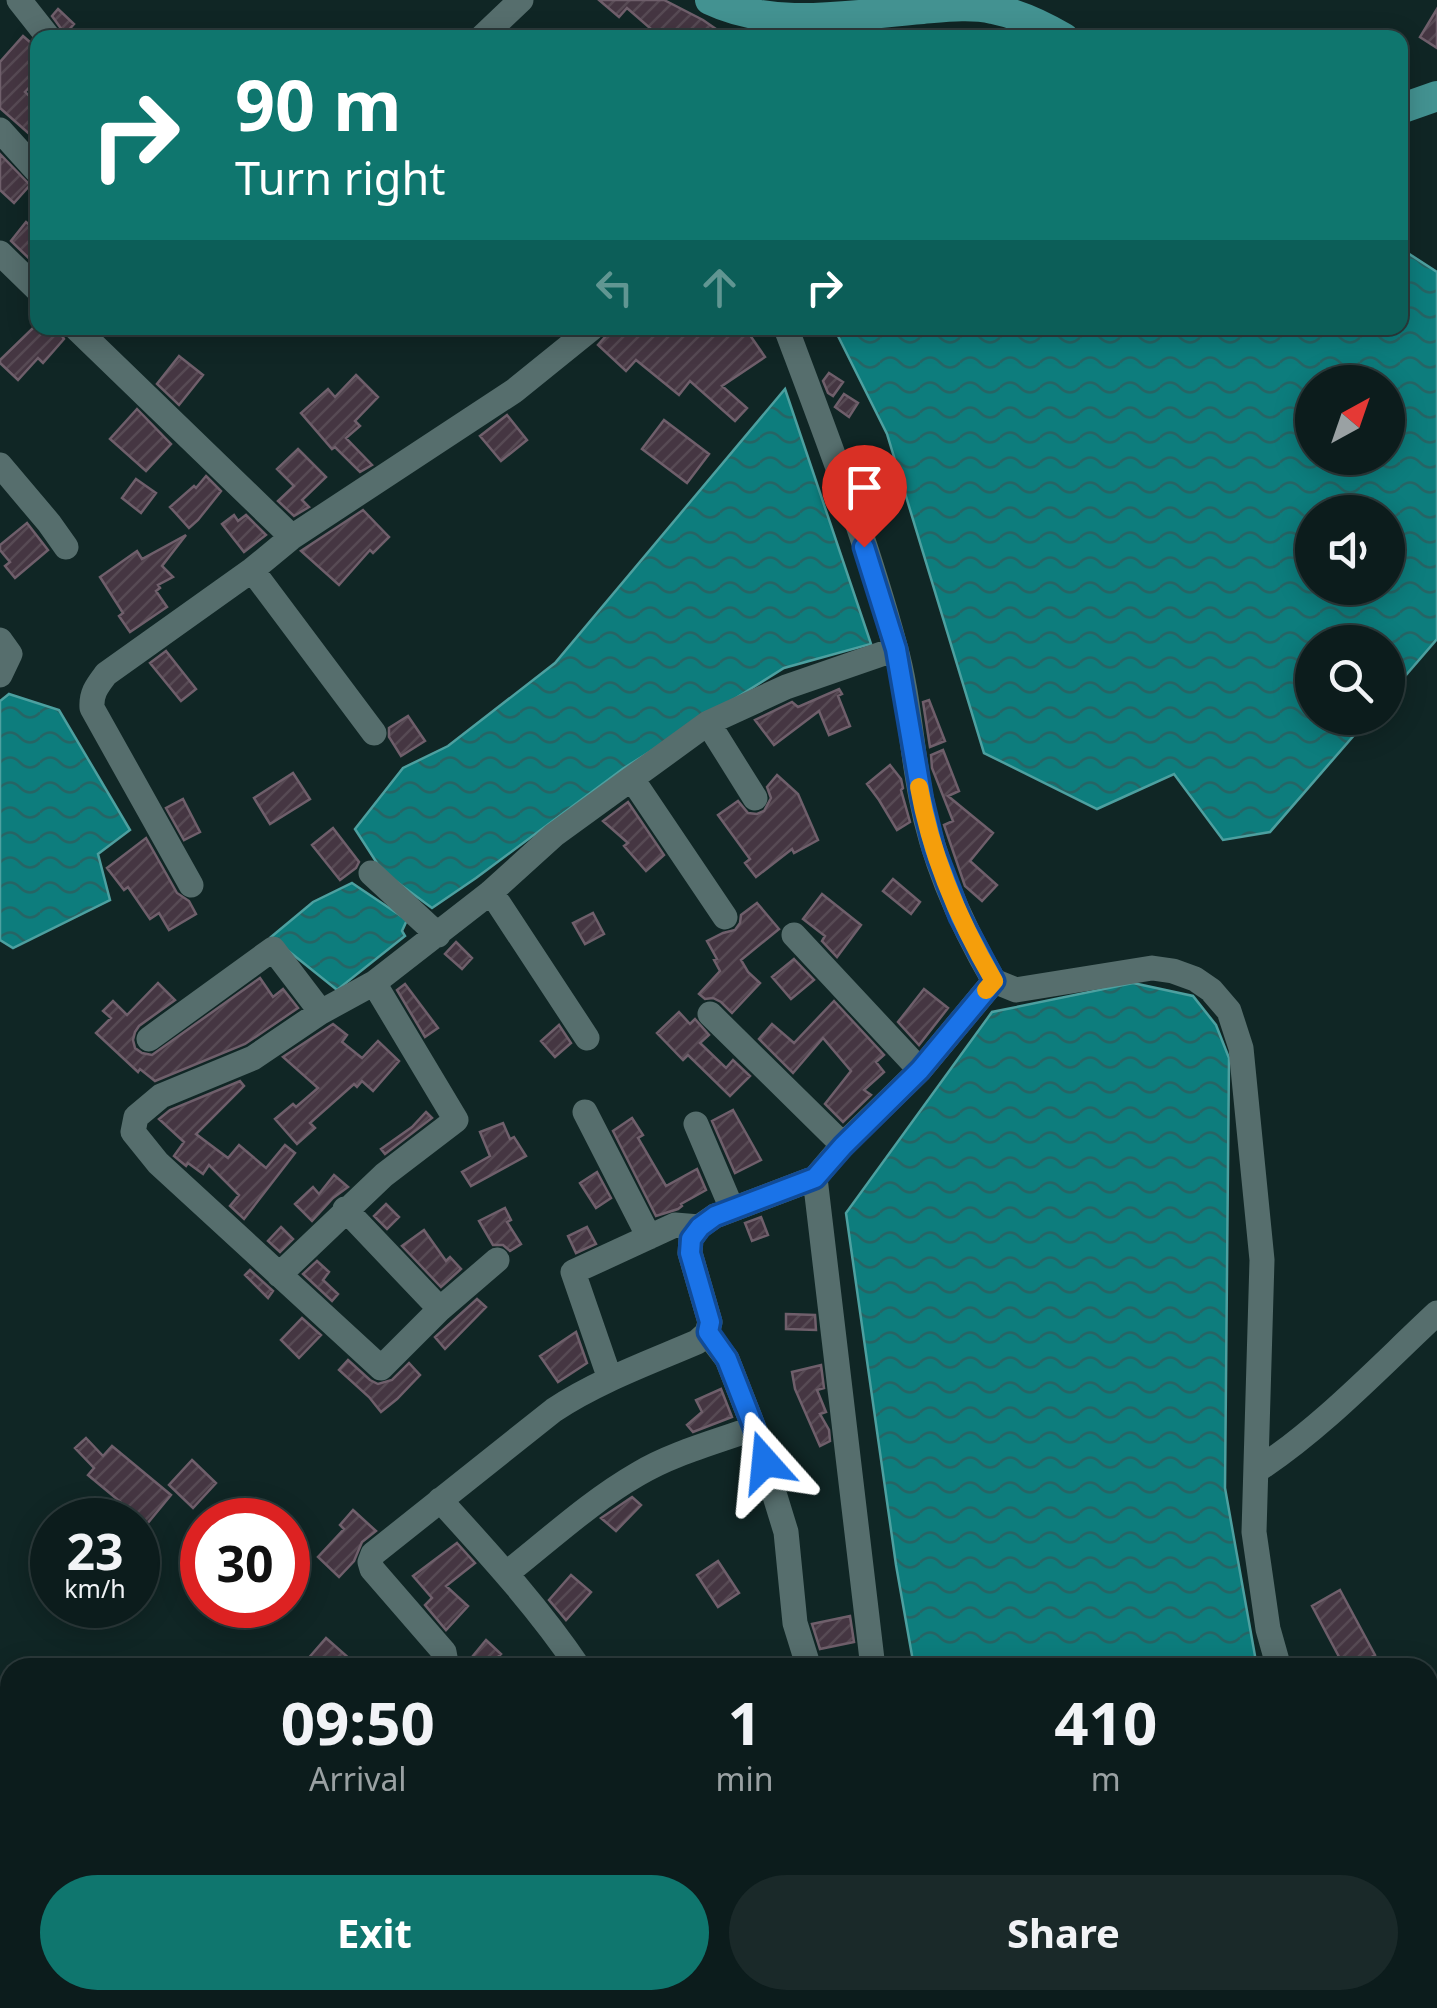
<!DOCTYPE html>
<style>
:root{--surface:#0c1c1c;--page:#1a2929;--text:#f1f3f6;--muted:#9aa1a3;--line:#2c3a3b;--accent:#0f766e}
body{margin:0;font-family:"Noto Sans",sans-serif;background:var(--page);color:var(--text);height:100vh;display:flex;flex-direction:column;font-size:38px;white-space:nowrap}
*{box-sizing:border-box;margin:0}
p{font-size:32px;color:var(--muted)}
.icon{flex:none;width:55px;height:55px;fill:none;stroke:currentColor;stroke-width:2;stroke-linecap:round;stroke-linejoin:round}
.map{position:relative;flex:1;overflow:hidden}
.panel{position:absolute;left:0px;top:1658px;width:1438px;height:352px;display:flex;flex-direction:column;background:var(--surface);border-radius:30px 30px 0 0;box-shadow:0 5px 25px #0003,0 0 0 2px var(--line)}
.panel>*{flex:none}
.hud{position:absolute;left:30px;top:30px;width:1378px;height:305px;border-radius:20px;box-shadow:0 5px 25px #0003,0 0 0 2px var(--line);background:#0f766e;color:#fff;overflow:hidden}
.needle{width:65px;rotate:40deg}
.tools{position:absolute;left:1295px;top:365px;display:grid;gap:20px}
.tools a{display:grid;place-items:center;width:110px;height:110px;border-radius:50%;background:var(--surface);box-shadow:0 5px 25px #0003,0 0 0 2px var(--line);font-size:50px}
.speed{position:absolute;left:30px;top:1498px;display:flex;gap:20px;font-size:50px;font-weight:700;text-align:center}
.speed>*{display:grid;place-content:center;width:130px;height:130px;border-radius:50%;background:var(--surface);box-shadow:0 5px 25px #0003,0 0 0 2px var(--line);line-height:1}
.speed small{font-size:25px;font-weight:400}
.speed .limit{border:15px solid #d22;background:#fff;color:#111}
.pin{position:absolute;display:grid;place-items:center;width:85px;height:85px;color:#fff;margin:-102px -42px;border-radius:50% 50% 50% 0;rotate:-45deg;box-shadow:0 0 10px #0007}
.pin .icon{rotate:45deg}
.me{position:absolute;width:110px;margin:-55px;rotate:342deg;stroke-linejoin:round;filter:drop-shadow(0 0 8px #0008)}
.turn{display:flex;align-items:center;gap:35px;height:210px;padding:0 40px;font-size:45px}
.turn .icon{width:130px;height:130px;stroke-width:2.5}
.turn b{display:block;font-size:70px;line-height:85px}
.lanes{display:flex;align-items:center;height:95px;padding:0 40px;background:#0003;justify-content:center;gap:50px;direction:ltr}
.lanes .off{opacity:.35}
.eta{display:flex;justify-content:space-evenly;align-items:center;height:170px;text-align:center}
.eta b{font-size:60px;font-weight:700;line-height:70px}
.action{display:flex;gap:20px;margin-top:auto;padding:20px 40px}
.action a{flex:1;height:115px;border-radius:60px;background:var(--accent);color:#fff;font-size:40px;font-weight:700;line-height:115px;text-align:center}
.action a+a{background:var(--page);color:var(--text)}
.map>svg:first-child{display:block}
</style>
<div class="map">
<svg width="1437" height="2008" viewBox="0 0 1437 2008">
<defs>
<pattern id="water-waves" width="16" height="10" patternUnits="userSpaceOnUse" patternTransform="scale(2.5)"><rect width="16" height="10" fill="#0d7d7d"/><path d="M0 5q4-4 8 0t8 0" fill="none" stroke="#266565"/></pattern>
<pattern id="building-hatch" width="6" height="6" patternUnits="userSpaceOnUse" patternTransform="scale(2.5)"><rect width="6" height="6" fill="#453642"/><path d="M-1 1l2-2M0 6l6-6M5 7l2-2" fill="none" stroke="#574a54"/></pattern>
</defs>
<rect width="100%" height="100%" fill="#102625"/>
<path fill="url(#water-waves)" stroke="#4da0a0" stroke-width="2.5" fill-rule="evenodd" d="M 1400,248 L 1437,272 L 1437,639 L 1388,696 L 1388,642 L 1312,642 L 1312,718 L 1369,718 L 1270,832 L 1223,840 L 1174,774 L 1097,809 L 984,753 L 887,434 L 834,328 L 1400,328 ZM 1388,382 L 1388,458 L 1312,458 L 1312,382 ZM 1388,512 L 1388,588 L 1312,588 L 1312,512 Z
M 785,389 L 871,644 L 784,668 L 624,768 L 476,878 L 432,908 L 382,871 L 355,829 L 403,768 L 448,746 L 555,663 Z
M 9,694 L 59,710 L 130,830 L 98,854 L 110,900 L 13,948 L 0,940 L 0,701 Z
M 352,883 L 407,920 L 402,931 L 405,936 L 337,990 L 271,937 L 313,902 Z
M 1133,983 L 1193,996 L 1216,1025 L 1229,1058 L 1225,1488 L 1257,1667 L 914,1667 L 896,1565 L 846,1213 L 992,1012 Z
M 972,2000 L 1227,2000 L 1225,2008 L 973,2008 Z"/>
<path fill="url(#building-hatch)" stroke="#6f5f6b" stroke-width="2.5" d="M 599,0 L 664,0 L 703,20 L 729,38 L 645,38 L 650,28 L 627,8 L 619,17 Z
M 58,9 L 74,24 L 65,34 L 52,16 Z
M 1437,9 L 1437,48 L 1420,37 Z
M 23,36 L 38,49 L 38,78 L 25,92 L 38,104 L 38,147 L 32,141 L 34,138 L 0,108 L 0,62 Z
M 0,154 L 30,185 L 14,203 L 0,190 Z
M 26,222 L 38,232 L 38,267 L 11,241 Z
M 33,328 L 57,328 L 64,339 L 43,363 L 38,358 L 18,380 L 0,363 L 0,360 Z
M 613,328 L 745,328 L 765,357 L 722,386 L 747,408 L 735,421 L 690,381 L 679,395 L 636,360 L 626,371 L 598,345 Z
M 179,356 L 203,375 L 179,405 L 157,384 Z
M 829,373 L 843,382 L 833,396 L 828,393 L 823,381 Z
M 356,375 L 378,397 L 355,421 L 360,426 L 346,438 L 372,465 L 360,472 L 335,447 L 332,449 L 301,413 L 328,389 L 335,397 Z
M 844,394 L 858,403 L 849,417 L 835,407 Z
M 137,409 L 171,444 L 146,471 L 110,439 Z
M 507,415 L 527,440 L 501,461 L 480,436 Z
M 664,420 L 709,454 L 687,483 L 642,449 Z
M 298,449 L 326,477 L 302,500 L 309,507 L 294,516 L 278,501 L 294,486 L 277,469 Z
M 206,476 L 221,491 L 198,520 L 189,528 L 170,507 L 194,486 L 196,488 Z
M 136,479 L 156,493 L 141,513 L 122,498 Z
M 363,510 L 389,537 L 373,553 L 370,550 L 339,585 L 301,551 Z
M 234,515 L 238,521 L 246,515 L 266,535 L 244,552 L 222,524 Z
M 27,523 L 48,550 L 15,578 L 5,566 L 10,562 L 0,550 L 0,545 Z
M 186,535 L 162,566 L 173,577 L 158,585 L 160,588 L 156,591 L 167,607 L 130,632 L 119,616 L 123,613 L 100,577 L 137,551 L 142,559 Z
M 166,651 L 196,689 L 181,701 L 150,663 Z
M 839,689 L 842,694 L 838,696 L 850,726 L 829,735 L 819,711 L 774,745 L 755,720 L 792,702 L 798,707 Z
M 929,700 L 945,741 L 930,747 L 923,702 Z
M 408,716 L 425,741 L 401,756 L 389,737 L 389,728 Z
M 943,750 L 959,791 L 948,796 L 993,833 L 970,861 L 997,885 L 982,901 L 965,886 L 944,825 L 953,821 L 932,768 L 931,755 Z
M 890,765 L 901,779 L 903,788 L 901,790 L 910,822 L 897,830 L 879,800 L 867,784 Z
M 293,773 L 310,799 L 270,824 L 254,798 Z
M 777,775 L 798,794 L 818,840 L 794,853 L 792,849 L 756,877 L 745,863 L 750,859 L 718,815 L 738,801 L 748,813 L 757,814 L 764,811 L 771,798 L 767,787 Z
M 183,799 L 200,832 L 184,840 L 166,808 Z
M 628,802 L 664,855 L 646,871 L 624,846 L 628,843 L 603,821 Z
M 333,828 L 359,862 L 356,868 L 340,880 L 312,845 Z
M 146,838 L 177,893 L 189,901 L 196,914 L 169,930 L 159,913 L 150,919 L 128,887 L 124,890 L 107,868 Z
M 893,879 L 920,902 L 911,914 L 883,891 Z
M 822,894 L 861,925 L 837,957 L 822,941 L 825,936 L 803,919 Z
M 757,903 L 779,929 L 741,960 L 748,972 L 760,983 L 732,1013 L 721,1002 L 713,998 L 705,999 L 699,994 L 720,971 L 714,960 L 717,959 L 707,941 L 723,933 L 735,930 L 740,923 L 741,915 Z
M 593,913 L 604,934 L 585,944 L 573,923 Z
M 456,942 L 472,958 L 462,969 L 445,954 Z
M 794,959 L 814,980 L 791,999 L 772,977 Z
M 260,978 L 273,997 L 283,989 L 298,1008 L 245,1044 L 155,1081 L 140,1069 L 138,1072 L 96,1033 L 111,1018 L 103,1011 L 113,1001 L 127,1015 L 158,983 L 175,1000 L 139,1026 L 135,1032 L 133,1040 L 135,1048 L 142,1053 L 152,1055 Z
M 405,984 L 438,1028 L 425,1037 L 397,990 Z
M 924,989 L 948,1008 L 919,1045 L 898,1022 Z
M 834,1001 L 884,1055 L 876,1062 L 884,1072 L 864,1090 L 871,1095 L 843,1122 L 825,1104 L 851,1071 L 823,1038 L 793,1073 L 759,1039 L 772,1024 L 794,1043 Z
M 679,1012 L 690,1024 L 695,1019 L 709,1035 L 700,1043 L 726,1068 L 733,1060 L 750,1076 L 730,1096 L 688,1055 L 683,1060 L 657,1033 Z
M 333,1024 L 347,1035 L 342,1042 L 362,1058 L 378,1041 L 399,1061 L 373,1091 L 362,1081 L 357,1087 L 354,1084 L 310,1123 L 315,1128 L 297,1144 L 275,1119 L 293,1104 L 296,1107 L 318,1088 L 283,1057 Z
M 559,1025 L 571,1043 L 555,1057 L 541,1041 Z
M 240,1081 L 244,1086 L 196,1134 L 228,1158 L 239,1145 L 266,1168 L 285,1145 L 295,1153 L 244,1219 L 230,1206 L 239,1195 L 209,1165 L 203,1174 L 188,1163 L 186,1166 L 174,1156 L 184,1142 L 159,1119 L 170,1110 Z
M 733,1110 L 761,1160 L 735,1173 L 712,1121 Z
M 426,1112 L 432,1118 L 385,1154 L 381,1149 L 412,1127 Z
M 632,1118 L 643,1135 L 638,1138 L 666,1186 L 697,1169 L 706,1190 L 681,1204 L 682,1206 L 678,1209 L 656,1216 L 613,1131 Z
M 503,1123 L 510,1139 L 514,1137 L 526,1156 L 471,1186 L 462,1172 L 490,1156 L 480,1132 Z
M 597,1172 L 611,1198 L 596,1208 L 580,1183 Z
M 334,1175 L 348,1187 L 333,1198 L 312,1221 L 295,1204 L 313,1187 L 319,1194 Z
M 386,1204 L 399,1217 L 387,1229 L 374,1216 Z
M 505,1208 L 511,1220 L 507,1222 L 521,1244 L 510,1251 L 503,1245 L 493,1245 L 479,1221 Z
M 761,1217 L 768,1235 L 752,1241 L 745,1223 Z
M 281,1227 L 293,1239 L 280,1252 L 268,1241 Z
M 587,1227 L 596,1244 L 576,1253 L 568,1236 Z
M 424,1230 L 446,1261 L 450,1257 L 461,1269 L 441,1287 L 402,1246 Z
M 317,1261 L 329,1272 L 323,1280 L 338,1294 L 332,1301 L 303,1274 Z
M 250,1270 L 273,1291 L 268,1298 L 245,1275 Z
M 477,1299 L 486,1307 L 445,1349 L 435,1337 Z
M 786,1314 L 815,1315 L 816,1330 L 786,1329 Z
M 302,1318 L 321,1335 L 299,1358 L 281,1340 Z
M 576,1332 L 587,1363 L 558,1382 L 540,1356 Z
M 348,1360 L 370,1380 L 378,1384 L 392,1380 L 409,1363 L 420,1375 L 397,1399 L 381,1412 L 369,1397 L 339,1370 Z
M 821,1365 L 824,1388 L 817,1390 L 826,1412 L 820,1414 L 829,1430 L 830,1441 L 820,1446 L 795,1389 L 792,1372 Z
M 721,1389 L 732,1417 L 693,1432 L 687,1425 L 702,1412 L 696,1400 Z
M 86,1438 L 103,1456 L 112,1446 L 171,1495 L 147,1524 L 88,1475 L 94,1468 L 75,1448 Z
M 192,1460 L 216,1483 L 193,1508 L 169,1485 Z
M 632,1497 L 641,1505 L 616,1531 L 601,1518 Z
M 353,1510 L 376,1531 L 362,1542 L 354,1561 L 339,1577 L 318,1557 L 344,1529 L 340,1525 Z
M 457,1543 L 475,1563 L 446,1586 L 468,1606 L 446,1630 L 425,1605 L 432,1598 L 413,1576 Z
M 718,1561 L 739,1593 L 718,1607 L 697,1575 Z
M 571,1575 L 591,1592 L 566,1620 L 549,1600 Z
M 1340,1590 L 1375,1655 L 1352,1668 L 1345,1668 L 1312,1606 Z
M 850,1616 L 854,1642 L 820,1649 L 812,1624 Z
M 326,1638 L 360,1668 L 300,1668 Z
M 486,1640 L 501,1654 L 497,1658 L 508,1668 L 463,1668 Z"/>
<g fill="none" stroke-linecap="round" stroke-linejoin="round">
<path stroke="#566e6d" stroke-width="25" d="M 19,0 L 49,38
M 481,38 L 521,0
M 0,130 L 38,172
M 0,253 L 38,290
M 76,328 L 292,537
M 786,328 C 825,432 866,538 895,646 C 909,695 911,747 921,797 C 933,862 961,924 994,981 L 1016,990 L 1152,968 L 1173,971 L 1195,979 L 1211,990 L 1229,1011 L 1241,1048 L 1262,1260 L 1254,1532 L 1268,1629 L 1279,1668
M 0,465 L 49,523 L 66,547
M 252,570 L 374,733
M 0,640 L 10,654 L 0,675
M 708,723 L 755,798
M 632,779 L 725,917
M 371,873 L 438,935
M 191,885 L 92,708 C 91,693 97,686 106,674 L 252,570 L 292,537 L 514,391 L 592,328
M 491,892 L 587,1038
M 794,935 L 920,1070
M 374,983 L 321,1012 L 253,1058 L 161,1096 L 136,1117 L 133,1132 L 158,1163 L 381,1368 L 440,1309 L 497,1260
M 710,1014 L 843,1145
M 149,1039 L 273,949 L 321,1012
M 585,1112 L 649,1237
M 696,1124 L 732,1209
M 815,1178 L 873,1668
M 345,1209 L 440,1309
M 279,1275 L 384,1175 L 456,1120 L 374,983 L 491,892 L 554,835 L 708,723 L 786,687 L 896,649
M 707,1333 L 727,1359 L 754,1428 L 786,1532 L 795,1623 L 809,1668
M 610,1379 L 573,1272 L 675,1225 L 699,1227
M 1256,1471 C 1323,1427 1379,1367 1437,1313
M 440,1500 C 489,1554 538,1607 579,1668
M 507,1573 C 549,1540 591,1501 638,1474 C 673,1453 716,1442 754,1428
M 447,1668 L 444,1652 L 372,1569 L 370,1562 L 373,1554 L 554,1410 C 598,1381 648,1363 697,1342 L 707,1333 L 710,1322 L 690,1253 L 691,1239 L 699,1227 L 715,1216 L 815,1178 L 843,1145 L 920,1070 L 994,981
M 126,2000 L 131,2008
M 936,2000 L 938,2008
M 1407,2000 L 1408,2008
M 166,2008 L 178,2000
M 281,2008 L 295,2000
M 1300,2008 L 1306,2000"/>
<path stroke="#439291" stroke-width="30" d="M 710,0 C 775,31 854,14 923,9 C 946,7 971,4 993,9 C 1019,14 1042,25 1064,38
M 1400,109 L 1437,96"/>
</g>
<g fill="none" stroke-linecap="round" stroke-linejoin="round">
<g stroke="#114b97" stroke-width="25">
<path id="route" d="M 765,1462 L 754,1428 L 727,1359 L 708,1332 L 710,1322 L 690,1253 L 691,1239 L 700,1227 L 715,1216 L 815,1178 L 843,1146 L 920,1070 L 994,981 L 960,917 L 934,849 L 922,800 L 896,649 L 864,547"/>
</g>
<use href="#route" stroke="#1a73e8" stroke-width="18"/>
<path stroke="#f59e0b" stroke-width="18" d="M 919,787 C 931,856 959,921 994,981 L 986,990"/>
</g>
</svg>
<div class="tools">
<a><svg class="needle" viewBox="-14 -14 28 28"><path d="M0-13l5 13h-10z" fill="#e53935"/><path d="M0 13l5-13h-10z" fill="#9aa1a3"/></svg></a>
<a><svg class="icon" aria-label="sound" viewBox="0 0 24 24"><path d="M4 9h4l5-4v14l-5-4H4zM17 9q2 3 0 6"/></svg></a>
<a><svg class="icon" aria-label="search" viewBox="0 0 24 24"><circle cx="10" cy="10" r="6"/><path d="M15 15l6 6"/></svg></a>
</div>
<div class="speed"><div>23<small>km/h</small></div><div class="limit">30</div></div>
<div class="pin" style="left:864px;top:547px;background:#d93025"><svg class="icon" aria-label="arrive" viewBox="0 0 24 24"><path d="M6 21V4h12l-3 4 3 4H6"/></svg></div>
<svg class="me" style="left:765px;top:1462px" viewBox="-20 -20 40 40"><path d="M0-17L14 15 0 8-14 15z" fill="#1a73e8" stroke="#fff" stroke-width="4"/></svg>
<div class="hud">
<div class="turn"><svg class="icon" aria-label="right" viewBox="0 0 24 24"><path d="M7 20v-9h11M14 6l5 5-5 5"/></svg><div><b>90 m</b>Turn right</div></div>
<div class="lanes"><svg class="icon off" aria-label="left" viewBox="0 0 24 24"><path d="M17 20v-9H6M10 6l-5 5 5 5"/></svg><svg class="icon off" aria-label="ahead" viewBox="0 0 24 24"><path d="M12 20V5M6 11l6-6 6 6"/></svg><svg class="icon" aria-label="right" viewBox="0 0 24 24"><path d="M7 20v-9h11M14 6l5 5-5 5"/></svg></div>
</div>
<section class="panel">
<div class="eta">
<div><b>09:50</b><p>Arrival</p></div>
<div><b>1</b><p>min</p></div>
<div><b>410</b><p>m</p></div>
</div>
<div class="action"><a>Exit</a><a>Share</a></div>
</section>
</div>
